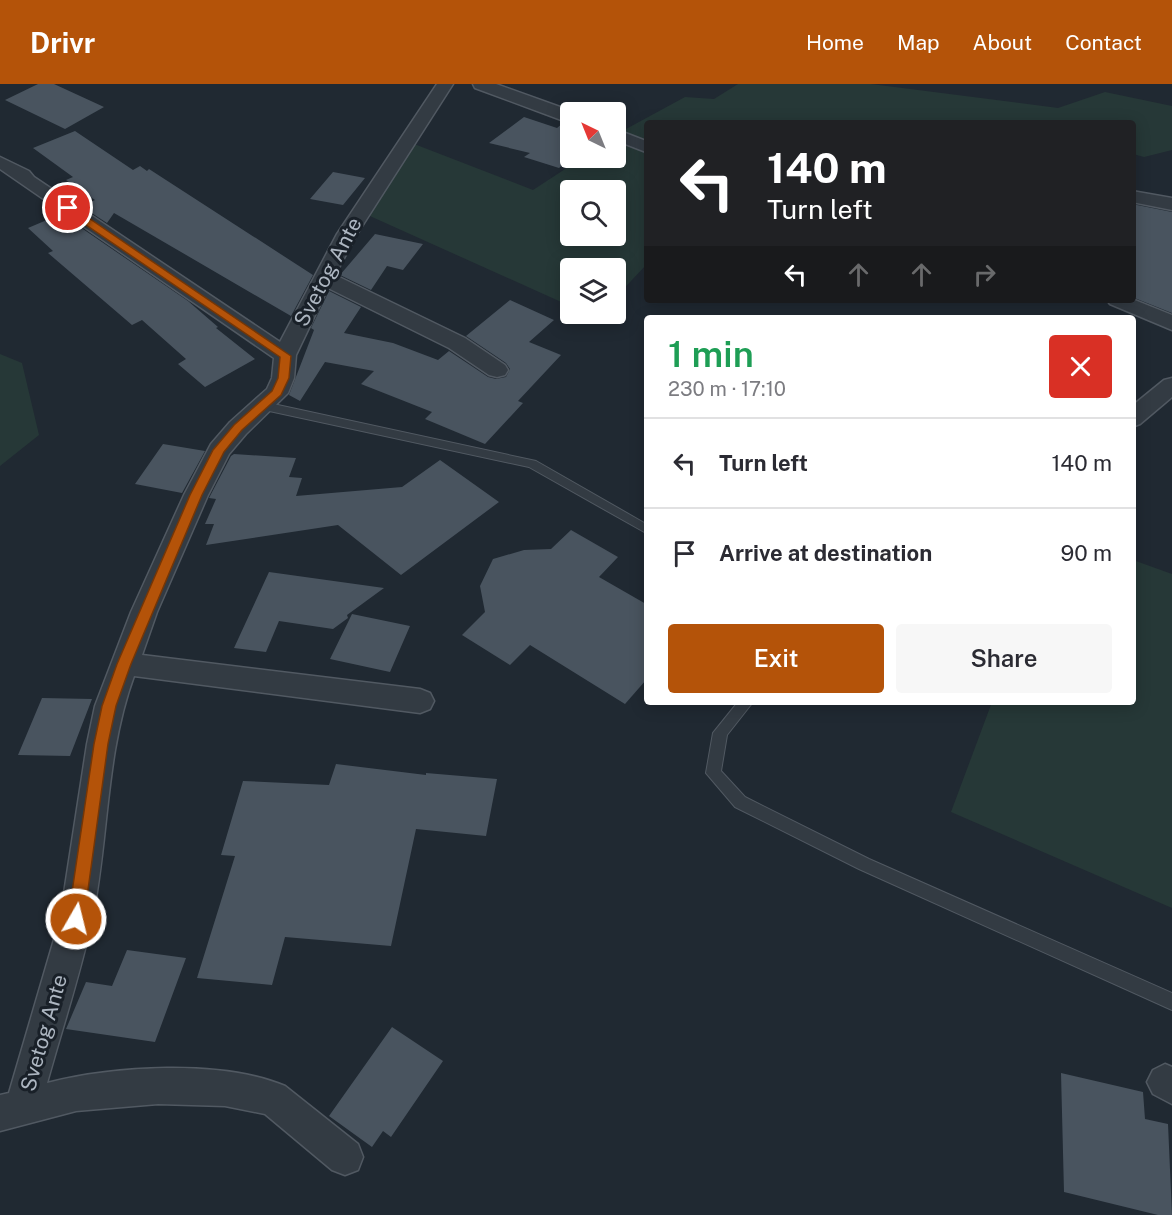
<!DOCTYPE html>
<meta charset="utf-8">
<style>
:root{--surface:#fff;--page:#f7f7f7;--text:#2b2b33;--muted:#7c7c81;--line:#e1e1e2;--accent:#b45309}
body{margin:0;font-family:"Public Sans",sans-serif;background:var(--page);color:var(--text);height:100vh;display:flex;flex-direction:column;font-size:22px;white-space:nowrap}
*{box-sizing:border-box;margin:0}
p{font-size:20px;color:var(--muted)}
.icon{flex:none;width:33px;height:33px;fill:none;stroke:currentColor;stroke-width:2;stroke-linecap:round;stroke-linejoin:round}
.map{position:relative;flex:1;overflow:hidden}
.panel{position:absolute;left:644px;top:231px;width:492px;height:390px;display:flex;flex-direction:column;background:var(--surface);border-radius:6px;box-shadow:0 3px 15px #0003}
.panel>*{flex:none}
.banner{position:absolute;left:644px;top:36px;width:492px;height:183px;border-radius:6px;box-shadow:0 3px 15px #0003;background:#202124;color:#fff;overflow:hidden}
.needle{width:39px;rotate:317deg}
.buttons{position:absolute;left:560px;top:18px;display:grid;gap:12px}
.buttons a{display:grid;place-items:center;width:66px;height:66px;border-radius:6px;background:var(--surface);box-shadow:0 3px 15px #0003;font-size:30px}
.pin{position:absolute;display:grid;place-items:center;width:51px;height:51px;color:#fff;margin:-26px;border:3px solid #fff;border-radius:50%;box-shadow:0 2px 6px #0007}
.me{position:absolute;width:66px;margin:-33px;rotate:8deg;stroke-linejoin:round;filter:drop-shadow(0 0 4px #0008)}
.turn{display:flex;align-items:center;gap:21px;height:126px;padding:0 24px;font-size:27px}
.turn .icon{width:78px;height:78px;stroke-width:2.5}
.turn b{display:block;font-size:42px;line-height:51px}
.lanes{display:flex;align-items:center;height:57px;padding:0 24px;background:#0003;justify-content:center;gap:30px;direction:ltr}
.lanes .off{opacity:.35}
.round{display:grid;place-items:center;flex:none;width:63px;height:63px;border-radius:6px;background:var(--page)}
.summary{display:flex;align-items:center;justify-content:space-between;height:102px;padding:0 24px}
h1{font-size:36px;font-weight:600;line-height:45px;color:#1e9e55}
.button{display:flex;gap:12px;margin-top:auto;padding:12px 24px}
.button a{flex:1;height:69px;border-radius:6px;background:var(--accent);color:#fff;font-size:24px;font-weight:600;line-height:69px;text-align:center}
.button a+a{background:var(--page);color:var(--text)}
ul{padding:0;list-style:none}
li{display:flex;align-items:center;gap:18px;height:90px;padding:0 24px;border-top:2px solid var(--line)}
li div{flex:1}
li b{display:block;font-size:22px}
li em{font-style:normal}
header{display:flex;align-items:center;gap:36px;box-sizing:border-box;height:84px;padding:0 30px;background:var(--accent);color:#fff}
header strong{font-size:28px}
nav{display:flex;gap:33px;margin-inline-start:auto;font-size:21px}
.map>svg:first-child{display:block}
</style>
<header>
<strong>Drivr</strong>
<nav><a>Home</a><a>Map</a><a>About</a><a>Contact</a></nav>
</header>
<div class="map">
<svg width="1172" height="1131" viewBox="0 0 1172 1131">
<rect width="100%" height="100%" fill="#202932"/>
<path fill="#263837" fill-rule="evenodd" d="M 738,0 L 871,0 L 1058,24 L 1105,8 L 1172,22 L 1172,66 L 1144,73 L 1133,70 L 1132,39 L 646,39 L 646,181 L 615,214 L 615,184 L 570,184 L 570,222 L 361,128 L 409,58 L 533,106 L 582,74 L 615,74 L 615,51 L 685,13 L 714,15 ZM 570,106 L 615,106 L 615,152 L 570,152 Z
M 0,270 L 22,279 L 39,351 L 0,382 Z
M 1133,476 L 1172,490 L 1172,824 L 951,728 L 992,618 L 1132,618 Z"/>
<path fill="#49545f" d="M 38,0 L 54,0 L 104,23 L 65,45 L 5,16 Z
M 524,33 L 557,44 L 563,39 L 570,40 L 570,78 L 566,78 L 559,84 L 524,73 L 530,69 L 489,59 Z
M 75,47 L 133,86 L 140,82 L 147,87 L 149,85 L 313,191 L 291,232 L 114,129 L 107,139 L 81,122 L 95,116 L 66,96 L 73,93 L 33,64 Z
M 333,88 L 365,94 L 343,121 L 310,115 Z
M 1132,120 L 1172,128 L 1172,229 L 1132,213 Z
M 61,130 L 188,217 L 218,243 L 216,244 L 255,275 L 205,303 L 178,280 L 186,275 L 142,236 L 132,241 L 48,169 L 53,167 L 28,144 Z
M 375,150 L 423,160 L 403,186 L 387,182 L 371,206 L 340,191 Z
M 329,207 L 361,223 L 344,249 L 393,259 L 438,276 L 449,267 L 488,293 L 496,295 L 506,293 L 510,285 L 506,279 L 466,252 L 510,216 L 554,236 L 529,258 L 561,271 L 518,317 L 523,319 L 485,360 L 425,335 L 432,328 L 361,300 L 374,287 L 325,278 L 300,317 L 289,311 L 314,246 L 311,244 Z
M 163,360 L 205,367 L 182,409 L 135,400 Z
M 234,370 L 296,374 L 289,393 L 302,394 L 296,412 L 402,403 L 440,376 L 499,418 L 401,491 L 338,441 L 206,461 L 214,440 L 205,440 L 216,415 L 209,414 L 231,372 Z
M 571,446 L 618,473 L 599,493 L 646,520 L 646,596 L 625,620 L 530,561 L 510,581 L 462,551 L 485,528 L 480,502 L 493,475 L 524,466 L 551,465 Z
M 269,488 L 384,504 L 347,531 L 348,534 L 333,545 L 279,537 L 266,568 L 234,564 Z
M 352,530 L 410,542 L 390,588 L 330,575 Z
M 42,614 L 92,615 L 70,672 L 18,671 Z
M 336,680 L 426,691 L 426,689 L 497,695 L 486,752 L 416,745 L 391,862 L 285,853 L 272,901 L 197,894 L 235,772 L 221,771 L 243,697 L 329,701 Z
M 127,866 L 186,874 L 155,958 L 66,945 L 86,898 L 112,902 Z
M 392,943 L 443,977 L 391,1053 L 383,1047 L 372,1063 L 329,1032 Z
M 1061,989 L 1143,1008 L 1145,1035 L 1168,1040 L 1172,1131 L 1158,1131 L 1064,1108 Z"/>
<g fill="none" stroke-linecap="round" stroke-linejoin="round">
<g stroke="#515962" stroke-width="2">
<path id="service" d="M 264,318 L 536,377 L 646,440 L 646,449 L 529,383 L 260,325 L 260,319 Z
M 738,618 L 753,618 L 727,651 L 721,687 L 745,713 L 869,775 L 1172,909 L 1172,926 L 859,785 L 735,723 L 706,689 L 713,649 Z"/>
</g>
<g stroke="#515962" stroke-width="3">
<path id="minor" d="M 437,0 L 453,0 L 357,150 L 335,191 L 465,254 L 505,281 L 508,286 L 505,291 L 497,293 L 489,291 L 449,264 L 328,204 L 296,271 L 294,294 L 288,309 L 246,350 L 229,370 L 208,411 L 157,528 L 142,571 L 420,605 L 430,609 L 434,617 L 430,625 L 420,629 L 134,592 C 105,671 109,755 92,836 C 80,891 62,945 47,999 C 113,982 221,975 285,1002 L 358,1060 L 363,1073 L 358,1086 L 345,1091 L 332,1086 L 265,1030 L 225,1022 L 158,1020 L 76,1027 L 0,1047 L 0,1011 L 9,1009 L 60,835 L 87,660 L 95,622 L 131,528 L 184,411 L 211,360 L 230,338 L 267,305 L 272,294 L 274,274 L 0,85 L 0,73 L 29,87 L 34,93 L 280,258 L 337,150 Z
M 473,0 L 496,0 L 574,28 L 570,28 L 570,38 L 564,37 L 475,4 Z
M 615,45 L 646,57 L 646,68 L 615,56 Z
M 1132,107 L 1172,114 L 1172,126 L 1132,118 Z
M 1132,215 L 1172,231 L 1172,246 L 1110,220 L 1107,216 Z
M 1172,294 L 1172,313 L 1140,340 L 1132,343 L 1132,322 L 1164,296 Z
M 1165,980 L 1172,983 L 1172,1020 L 1153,1010 L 1147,998 L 1153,986 Z"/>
</g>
<use href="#service" fill="#333b43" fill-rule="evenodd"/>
<use href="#minor" fill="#333b43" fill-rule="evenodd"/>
</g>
<path fill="#b45309" stroke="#753606" stroke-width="1.5" d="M 64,122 L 71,122 L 291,272 L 289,294 L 281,311 L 242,346 L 224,368 L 202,411 L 131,580 L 116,622 L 108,660 L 84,835 L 81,841 L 76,843 L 70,841 L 68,835 L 94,660 L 102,622 L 117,580 L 190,411 L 213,366 L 234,341 L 272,307 L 278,294 L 280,273 L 64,126 Z"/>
<g text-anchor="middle" stroke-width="6" stroke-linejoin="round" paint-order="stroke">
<g font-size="21" fill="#adb6c1" stroke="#192028">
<text transform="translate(328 188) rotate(-62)" y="7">Svetog Ante</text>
<text transform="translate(44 949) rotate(-74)" y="7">Svetog Ante</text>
</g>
</g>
</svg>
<div class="buttons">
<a><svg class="needle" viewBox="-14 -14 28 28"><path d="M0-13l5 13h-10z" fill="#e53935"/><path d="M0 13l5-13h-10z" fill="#7c7c81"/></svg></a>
<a><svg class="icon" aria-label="search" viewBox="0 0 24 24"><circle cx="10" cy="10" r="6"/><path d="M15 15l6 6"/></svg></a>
<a><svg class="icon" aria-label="layers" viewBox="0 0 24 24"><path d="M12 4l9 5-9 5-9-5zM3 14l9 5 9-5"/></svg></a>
</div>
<div class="pin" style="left:68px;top:124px;background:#d93025"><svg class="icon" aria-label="arrive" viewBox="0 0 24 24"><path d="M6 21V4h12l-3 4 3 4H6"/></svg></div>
<svg class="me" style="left:76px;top:835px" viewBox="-20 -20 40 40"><circle r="17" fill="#b45309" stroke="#fff" stroke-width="3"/><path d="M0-11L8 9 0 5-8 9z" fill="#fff"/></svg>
<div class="banner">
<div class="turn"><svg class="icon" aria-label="left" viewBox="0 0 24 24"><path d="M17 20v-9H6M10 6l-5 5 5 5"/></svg><div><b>140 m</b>Turn left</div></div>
<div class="lanes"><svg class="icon" aria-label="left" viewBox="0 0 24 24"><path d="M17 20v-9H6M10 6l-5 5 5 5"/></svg><svg class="icon off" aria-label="ahead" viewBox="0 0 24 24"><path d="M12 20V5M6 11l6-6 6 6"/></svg><svg class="icon off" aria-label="ahead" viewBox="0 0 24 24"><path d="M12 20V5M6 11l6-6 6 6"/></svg><svg class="icon off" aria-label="right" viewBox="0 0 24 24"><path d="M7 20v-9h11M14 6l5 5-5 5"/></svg></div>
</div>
<section class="panel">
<div class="summary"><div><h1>1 min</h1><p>230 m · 17:10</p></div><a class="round" style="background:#d93025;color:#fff"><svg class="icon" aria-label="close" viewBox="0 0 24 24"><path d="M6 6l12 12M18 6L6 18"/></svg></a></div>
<ul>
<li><svg class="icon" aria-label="left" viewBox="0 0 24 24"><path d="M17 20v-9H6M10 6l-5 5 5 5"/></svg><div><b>Turn left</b></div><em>140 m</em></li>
<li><svg class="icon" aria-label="arrive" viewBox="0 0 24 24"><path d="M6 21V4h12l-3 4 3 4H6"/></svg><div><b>Arrive at destination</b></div><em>90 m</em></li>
</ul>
<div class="button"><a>Exit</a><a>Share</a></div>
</section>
</div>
